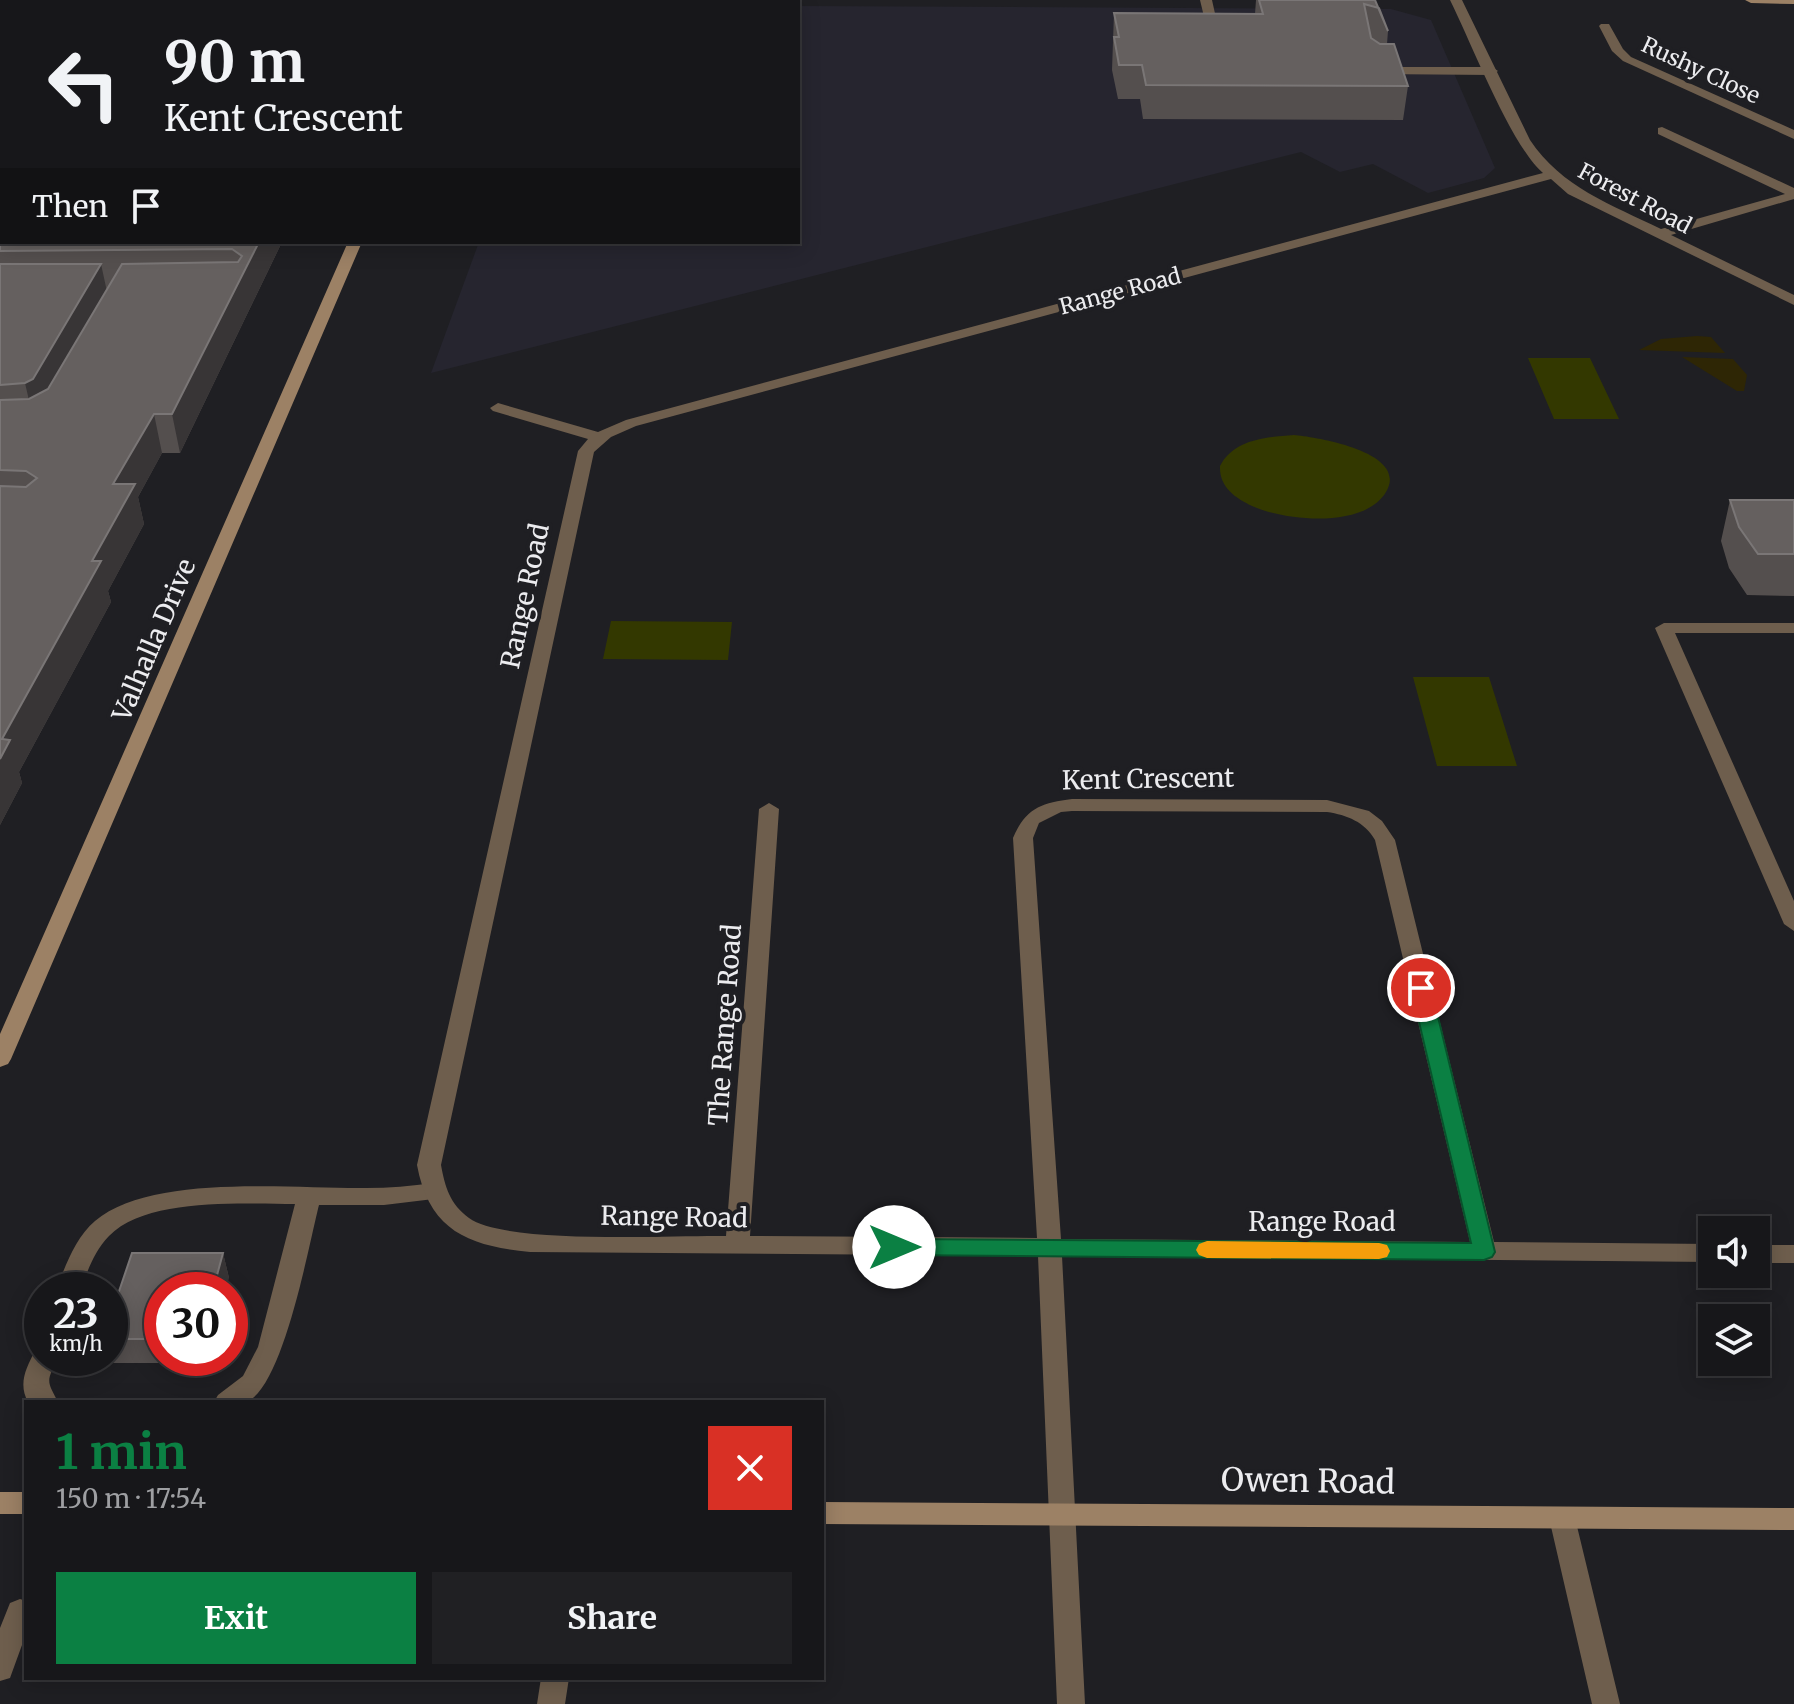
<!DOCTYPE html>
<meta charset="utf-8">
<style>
:root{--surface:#17171a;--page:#202023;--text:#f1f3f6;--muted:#9e9fa2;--line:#363639;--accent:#0b8043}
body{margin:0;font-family:Merriweather,serif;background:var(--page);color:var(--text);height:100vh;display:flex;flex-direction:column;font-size:30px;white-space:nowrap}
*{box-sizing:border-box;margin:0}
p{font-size:26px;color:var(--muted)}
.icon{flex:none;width:44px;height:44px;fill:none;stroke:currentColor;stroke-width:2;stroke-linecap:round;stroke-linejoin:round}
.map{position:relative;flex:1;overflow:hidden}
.panel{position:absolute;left:24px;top:1400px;width:800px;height:280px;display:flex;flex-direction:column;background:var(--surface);border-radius:0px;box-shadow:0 4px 20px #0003,0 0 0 2px var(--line)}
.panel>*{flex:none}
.banner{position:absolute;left:0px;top:0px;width:800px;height:244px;box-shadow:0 4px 20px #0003,0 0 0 2px var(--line);background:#17171a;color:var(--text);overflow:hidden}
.buttons{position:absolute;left:1698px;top:1216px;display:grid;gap:16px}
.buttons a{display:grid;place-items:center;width:72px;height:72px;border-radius:0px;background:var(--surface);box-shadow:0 4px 20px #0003,0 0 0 2px var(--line);font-size:40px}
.speed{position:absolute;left:24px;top:1272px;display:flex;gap:16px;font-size:40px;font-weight:700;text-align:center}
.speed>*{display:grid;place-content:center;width:104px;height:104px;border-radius:50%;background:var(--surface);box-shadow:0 4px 20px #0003,0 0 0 2px var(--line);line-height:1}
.speed small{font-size:20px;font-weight:400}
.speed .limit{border:12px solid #d22;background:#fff;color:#111}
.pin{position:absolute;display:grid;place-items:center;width:68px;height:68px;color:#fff;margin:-34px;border:4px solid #fff;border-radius:50%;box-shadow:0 2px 8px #0007}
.me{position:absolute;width:88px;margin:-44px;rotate:90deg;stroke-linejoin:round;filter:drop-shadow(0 0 6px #0008)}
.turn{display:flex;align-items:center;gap:28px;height:168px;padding:0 32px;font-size:36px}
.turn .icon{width:104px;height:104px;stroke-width:2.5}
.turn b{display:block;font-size:56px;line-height:68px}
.then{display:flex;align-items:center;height:76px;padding:0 32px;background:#0003;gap:16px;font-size:30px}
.round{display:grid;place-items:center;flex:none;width:84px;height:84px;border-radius:0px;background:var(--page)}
.summary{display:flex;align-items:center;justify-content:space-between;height:136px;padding:0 32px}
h1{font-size:48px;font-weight:700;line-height:60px;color:var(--accent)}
.action{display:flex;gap:16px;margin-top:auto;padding:16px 32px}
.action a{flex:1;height:92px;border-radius:0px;background:var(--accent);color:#fff;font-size:32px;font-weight:700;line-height:92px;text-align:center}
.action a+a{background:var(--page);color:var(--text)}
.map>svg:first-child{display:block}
</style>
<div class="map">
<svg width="1794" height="1704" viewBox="0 0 1794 1704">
<rect width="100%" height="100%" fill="#1f1f23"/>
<path fill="#26252f" d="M 798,6 L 1391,9 L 1431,20 L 1495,168 L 1484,178 L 1428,193 L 1373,164 L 1340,172 L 1301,152 L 431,373 L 479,242 L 798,242 Z"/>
<path fill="#333800" d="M 1528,358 L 1590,358 L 1619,419 L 1554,419 Z
M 1294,435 C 1316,437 1410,452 1386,492 C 1364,529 1285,521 1252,506 C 1235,498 1219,487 1220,466 C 1234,439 1267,437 1294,435 Z
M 611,621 L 732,622 L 728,660 L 603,659 Z
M 1413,677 L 1489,677 L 1517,766 L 1437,766 Z"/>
<path fill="#2e2605" d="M 1697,336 L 1711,337 L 1725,353 L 1639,350 L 1661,339 Z
M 1682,357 L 1733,359 L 1747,375 L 1744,391 L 1737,391 Z"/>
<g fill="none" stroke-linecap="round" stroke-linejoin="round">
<path fill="#6e5e4d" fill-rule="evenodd" d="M 1200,0 L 1212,0 L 1218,27 L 1200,33 L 1194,30 L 1206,25 Z
M 0,46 L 2,46 L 2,52 L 0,52 Z
M 1372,67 L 1492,67 L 1498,71 L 1492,75 L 1376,74 L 1372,73 Z
M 434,1183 L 442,1186 L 446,1192 L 442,1198 L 384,1205 L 319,1205 C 309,1244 283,1389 246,1402 C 237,1405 223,1402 214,1402 L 218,1395 L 243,1376 L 258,1347 L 295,1204 C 244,1204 147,1197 109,1236 C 94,1251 88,1271 80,1290 L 56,1290 C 65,1267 75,1238 95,1221 C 151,1173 295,1189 366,1188 C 389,1188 411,1186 434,1183 Z
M 42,1349 L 42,1358 L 57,1358 C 47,1383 46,1379 58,1402 L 28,1402 C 18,1384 26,1368 35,1351 Z"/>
<path fill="#6e5e4d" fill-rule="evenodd" d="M 14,0 L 26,0 L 12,2 Z
M 1450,0 L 1462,0 L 1530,140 C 1561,187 1612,205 1661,229 L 1785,194 L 1658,134 L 1658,128 L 1662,127 L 1794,188 L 1794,199 L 1671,235 L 1794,295 L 1794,305 L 1568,194 L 1551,179 L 636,426 L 611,437 L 594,452 L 441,1165 C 445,1187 450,1204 469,1218 C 507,1245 672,1235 726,1236 L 759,809 L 769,803 L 779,809 L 750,1236 L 1037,1238 L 1013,838 C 1026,808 1041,803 1072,799 L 1327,800 L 1369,811 L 1382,821 L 1395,840 L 1494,1242 L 1712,1244 L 1712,1262 L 1062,1256 L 1085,1704 L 1057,1704 L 1038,1256 L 530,1252 C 469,1246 429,1231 417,1165 L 578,451 L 588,439 L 493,411 L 490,408 L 498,403 L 598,432 L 626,420 L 1543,173 C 1511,146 1471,42 1450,0 ZM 1072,811 L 1327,812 C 1347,815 1365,822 1375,840 L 1470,1242 L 1061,1239 L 1033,838 L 1039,823 L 1061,812 Z
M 1601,24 L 1609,24 L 1623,49 L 1631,57 L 1794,130 L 1794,139 L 1623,61 L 1612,51 L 1599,26 Z
M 1664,623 L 1794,623 L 1794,633 L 1675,633 L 1794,901 L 1794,931 L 1784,924 L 1655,628 Z
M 1756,1245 L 1794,1245 L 1794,1263 L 1756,1263 Z
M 1562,1507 L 1572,1510 L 1575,1518 L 1620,1704 L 1592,1704 L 1549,1518 L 1552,1510 Z
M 20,1599 L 26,1601 L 26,1634 L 10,1678 L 0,1681 L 0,1628 L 10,1603 Z
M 541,1678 L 569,1678 L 565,1704 L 537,1704 Z"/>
<path fill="#9c8165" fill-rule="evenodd" d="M 452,0 L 464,0 L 451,2 Z
M 1745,0 L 1794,0 L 1794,4 L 1751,3 Z
M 348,242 L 362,242 L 11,1059 L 8,1064 L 0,1067 L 0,1034 Z
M 0,1492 L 26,1492 L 26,1514 L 0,1514 Z
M 822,1502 L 1794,1508 L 1794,1530 L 822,1524 Z"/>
</g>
<path fill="#544f4e" d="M 1256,0 L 1375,0 L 1388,31 L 1387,44 L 1408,86 L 1403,120 L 1143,119 L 1140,99 L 1118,99 L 1112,70 L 1114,13 L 1255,14 Z
M 0,55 L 2,242 L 282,242 L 180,453 L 162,453 L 138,497 L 144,524 L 108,591 L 111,602 L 19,772 L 22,783 L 0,825 Z
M 1730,500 L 1794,500 L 1794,596 L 1747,595 L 1729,568 L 1721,541 Z
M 223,1253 L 229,1278 L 162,1290 L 162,1358 L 206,1358 L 204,1363 L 110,1363 L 109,1358 L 110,1358 L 110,1318 Z"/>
<path fill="#383536" d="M 384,0 L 398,0 L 399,2 L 383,2 Z
M 259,242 L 282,242 L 180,453 L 172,414 Z
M 101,264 L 109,301 L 34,422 L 25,383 Z
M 154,414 L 162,453 L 138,497 L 144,524 L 108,591 L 111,602 L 19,772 L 22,783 L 0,825 L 0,759 L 2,739 L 92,561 L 113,484 Z
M 223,1253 L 229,1278 L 226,1290 L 213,1290 Z"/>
<path fill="#65605f" stroke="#7a7676" stroke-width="2" d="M 49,0 L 384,0 L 383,2 L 48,2 Z
M 1259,0 L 1375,0 L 1388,31 L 1379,8 L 1364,4 L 1371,38 L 1380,44 L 1394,44 L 1408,86 L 1146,85 L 1142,65 L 1119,65 L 1114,37 L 1119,37 L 1114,13 L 1263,14 Z
M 2,53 L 2,242 L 259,242 L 172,414 L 154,414 L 113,484 L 135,484 L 92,561 L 101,561 L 2,739 L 10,740 L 0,759 L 0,486 L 26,487 L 37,478 L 26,471 L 0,470 L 0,400 L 29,399 L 48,389 L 122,264 L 238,262 L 242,256 L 232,249 L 0,251 L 0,55 Z
M 0,264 L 101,264 L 33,379 L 25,383 L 0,385 Z
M 1730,500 L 1794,500 L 1794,554 L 1758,554 L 1739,527 Z
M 132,1253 L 223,1253 L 213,1290 L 162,1290 L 162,1339 L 110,1339 L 110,1318 Z"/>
<path fill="#0b8043" stroke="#07532c" stroke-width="2" d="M 1421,981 L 1431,988 L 1495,1252 L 1492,1257 L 1484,1260 L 894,1255 L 886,1253 L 883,1247 L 886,1241 L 894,1239 L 1471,1243 L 1411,988 Z"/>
<path fill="#f59e0b" d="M 1207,1241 L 1379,1243 L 1387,1245 L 1390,1251 L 1387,1257 L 1379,1259 L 1207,1258 L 1199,1255 L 1196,1250 L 1199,1244 Z"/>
<g text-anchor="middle" stroke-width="8" stroke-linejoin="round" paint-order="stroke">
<g font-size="22" fill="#ececef" stroke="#1f1f23">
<text transform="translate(1701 70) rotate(25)" y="8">Rushy Close</text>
<text transform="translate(1635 198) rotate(28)" y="8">Forest Road</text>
<text transform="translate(1120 291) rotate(-15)" y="8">Range Road</text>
</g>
<g font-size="26" fill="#ececef" stroke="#1f1f23">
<text transform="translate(525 596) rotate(-78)" y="9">Range Road</text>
<text transform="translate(154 640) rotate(-67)" y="9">Valhalla Drive</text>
<text transform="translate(1148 779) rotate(-1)" y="9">Kent Crescent</text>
<text transform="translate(725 1025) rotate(-86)" y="9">The Range Road</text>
<text transform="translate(674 1217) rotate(1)" y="9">Range Road</text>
<text x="1322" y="1231">Range Road</text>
</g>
<g font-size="32" fill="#ececef" stroke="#1f1f23">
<text transform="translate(1308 1481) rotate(1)" y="11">Owen Road</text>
</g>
</g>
</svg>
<div class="buttons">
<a><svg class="icon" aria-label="sound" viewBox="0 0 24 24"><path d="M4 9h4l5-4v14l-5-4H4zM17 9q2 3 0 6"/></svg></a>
<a><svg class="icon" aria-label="layers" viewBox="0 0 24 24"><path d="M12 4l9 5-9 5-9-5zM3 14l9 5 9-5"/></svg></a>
</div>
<div class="speed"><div>23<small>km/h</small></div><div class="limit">30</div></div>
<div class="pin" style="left:1421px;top:988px;background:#d93025"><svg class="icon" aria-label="arrive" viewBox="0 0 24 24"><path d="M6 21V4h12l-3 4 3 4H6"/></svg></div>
<svg class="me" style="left:894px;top:1247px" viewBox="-20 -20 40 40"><circle r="19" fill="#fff"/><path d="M0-13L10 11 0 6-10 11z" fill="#0b8043"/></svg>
<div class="banner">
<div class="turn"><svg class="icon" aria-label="left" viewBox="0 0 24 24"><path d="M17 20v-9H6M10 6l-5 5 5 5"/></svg><div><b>90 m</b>Kent Crescent</div></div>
<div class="then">Then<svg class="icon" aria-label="arrive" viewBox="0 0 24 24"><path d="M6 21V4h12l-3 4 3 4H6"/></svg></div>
</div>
<section class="panel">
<div class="summary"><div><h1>1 min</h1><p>150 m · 17:54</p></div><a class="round" style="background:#d93025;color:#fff"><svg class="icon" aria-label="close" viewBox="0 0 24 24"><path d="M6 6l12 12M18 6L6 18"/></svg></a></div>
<div class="action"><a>Exit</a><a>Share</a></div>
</section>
</div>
